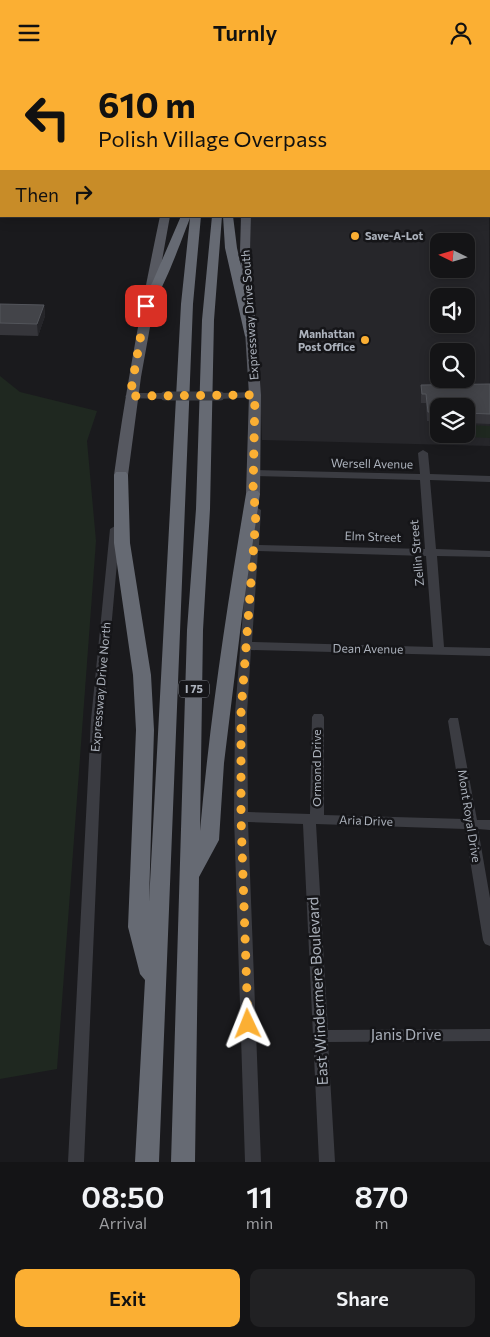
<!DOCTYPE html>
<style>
:root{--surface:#141416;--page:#212123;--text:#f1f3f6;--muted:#9d9ea1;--line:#333335;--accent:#fbaf33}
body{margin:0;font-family:Commissioner,sans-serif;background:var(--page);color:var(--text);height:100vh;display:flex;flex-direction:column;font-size:19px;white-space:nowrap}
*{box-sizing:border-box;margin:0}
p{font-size:16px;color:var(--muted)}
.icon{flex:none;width:28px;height:28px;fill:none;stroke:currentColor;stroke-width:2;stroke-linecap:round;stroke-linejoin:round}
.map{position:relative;height:1097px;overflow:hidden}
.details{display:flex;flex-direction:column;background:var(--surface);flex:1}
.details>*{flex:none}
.hud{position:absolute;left:0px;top:0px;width:490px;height:152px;box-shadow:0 2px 12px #0003,0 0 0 1px var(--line);background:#fbaf33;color:#111;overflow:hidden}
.needle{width:32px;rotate:275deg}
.tools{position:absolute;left:430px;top:168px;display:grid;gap:10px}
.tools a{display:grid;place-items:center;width:45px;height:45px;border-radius:10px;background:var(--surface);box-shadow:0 2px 12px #0003,0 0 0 1px var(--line);font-size:25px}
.pin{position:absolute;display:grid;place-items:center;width:42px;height:42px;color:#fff;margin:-21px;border-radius:10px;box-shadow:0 2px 8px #0006}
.me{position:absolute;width:55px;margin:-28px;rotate:358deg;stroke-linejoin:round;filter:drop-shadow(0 0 4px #0008)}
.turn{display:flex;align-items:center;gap:18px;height:105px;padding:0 15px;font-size:22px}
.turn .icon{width:65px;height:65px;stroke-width:2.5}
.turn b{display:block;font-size:35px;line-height:42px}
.then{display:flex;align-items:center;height:48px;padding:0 15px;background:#0003;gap:10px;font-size:19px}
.eta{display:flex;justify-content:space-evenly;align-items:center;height:85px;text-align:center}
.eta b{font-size:30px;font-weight:600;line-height:35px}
.button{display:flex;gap:10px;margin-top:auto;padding:10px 15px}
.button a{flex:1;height:58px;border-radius:10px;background:var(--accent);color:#111;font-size:20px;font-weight:600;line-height:58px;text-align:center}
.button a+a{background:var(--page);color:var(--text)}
header{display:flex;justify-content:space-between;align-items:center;height:65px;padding:0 15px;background:var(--accent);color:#111;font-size:22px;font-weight:600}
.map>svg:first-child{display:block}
</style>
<header><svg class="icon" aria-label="menu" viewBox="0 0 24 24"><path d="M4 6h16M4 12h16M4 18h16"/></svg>Turnly<svg class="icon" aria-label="person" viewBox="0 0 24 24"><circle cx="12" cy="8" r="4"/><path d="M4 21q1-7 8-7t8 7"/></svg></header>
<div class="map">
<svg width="490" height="1097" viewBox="0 0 490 1097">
<rect width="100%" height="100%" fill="#1a1a1d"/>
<path fill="#26262a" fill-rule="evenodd" d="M 0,0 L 184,0 L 1,1 L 1,46 Z
M 489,105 L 490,381 L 262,375 L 259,297 L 250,182 L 251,151 L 489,151 ZM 439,176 L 466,176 L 466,204 L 439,204 ZM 439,231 L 466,231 L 466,259 L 439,259 ZM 439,286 L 466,286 L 466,314 L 439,314 ZM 439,341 L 466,341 L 466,369 L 439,369 Z"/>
<path fill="#1f2820" d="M 0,311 L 20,327 L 97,346 L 87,376 L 96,476 L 57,1004 L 0,1014 Z
M 467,360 L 490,361 L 490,373 L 468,372 Z"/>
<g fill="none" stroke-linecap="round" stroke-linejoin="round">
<path fill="#3b3c42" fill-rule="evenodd" d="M 254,0 L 260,0 L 260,1 L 254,1 Z
M 485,0 L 490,0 L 490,3 L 484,1 Z
M 489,30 L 490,30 L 490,34 L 489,34 Z
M 0,46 L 1,46 L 1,50 L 0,50 Z
M 489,87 L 490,87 L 490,91 L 489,91 Z
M 255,327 L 258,328 L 258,332 L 220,334 L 215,331 L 220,328 Z
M 130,328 L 165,328 L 170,331 L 165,334 L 127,333 L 125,331 Z
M 423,385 L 428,388 L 430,409 L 490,411 L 490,417 L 430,415 L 436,484 L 490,486 L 490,492 L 437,491 L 444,582 L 490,583 L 490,591 L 251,585 L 247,648 L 248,747 L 310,749 L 312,652 L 314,649 L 322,649 L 324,652 L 324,750 L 464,754 L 448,656 L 450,653 L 458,653 L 477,755 L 490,755 L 490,765 L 478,764 L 490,833 L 490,881 L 485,879 L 483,875 L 465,764 L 316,759 L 328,965 L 490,964 L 490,976 L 328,977 L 335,1097 L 319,1097 L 303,759 L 248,757 L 261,1097 L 245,1097 L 234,752 L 235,648 L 251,445 L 256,442 L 261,445 L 259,480 L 425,484 L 420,415 L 254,411 L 249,408 L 254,405 L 420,409 L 418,388 ZM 258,486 L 426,491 L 433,582 L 252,577 Z
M 115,461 L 120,464 L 103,655 L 84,1097 L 68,1097 L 91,655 L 110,464 Z"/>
<path fill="#575961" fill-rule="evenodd" d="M 186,0 L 194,0 L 194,1 L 186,1 Z
M 489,4 L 490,4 L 490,11 L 489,11 Z
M 489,57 L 490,57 L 490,63 L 489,63 Z
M 160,151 L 170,151 L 141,312 L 128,410 L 121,414 L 114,410 C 126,323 142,237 160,151 Z
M 241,151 L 251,151 L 250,186 L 261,330 L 260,429 L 253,433 L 246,429 L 249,330 L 240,186 Z"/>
<path fill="#666a73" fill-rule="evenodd" d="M 228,0 L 236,0 L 236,1 L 228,1 Z
M 181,151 L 201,151 L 193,239 L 159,1097 L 135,1097 L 145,915 L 140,909 L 128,862 L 136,665 L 133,610 L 114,478 L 114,410 L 116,407 L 126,407 L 128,410 L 130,478 L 151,610 L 154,665 L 149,837 L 181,239 L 190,153 C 184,168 158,242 146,245 L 140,241 L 153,216 Z
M 212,151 L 222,151 L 214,255 L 210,444 L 203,565 L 200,766 C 210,653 227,541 246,429 L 248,426 L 258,426 L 260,429 L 243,543 L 224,698 L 219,775 L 199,812 L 195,1097 L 171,1097 L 187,565 L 196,444 L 202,255 Z
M 223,151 L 233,151 L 237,183 L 257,271 L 251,275 L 245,271 L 225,183 Z"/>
<path stroke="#3b3c42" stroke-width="9" d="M 165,331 L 220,331"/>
</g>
<path fill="#36363b" d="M 0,76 L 1,76 L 1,135 L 0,135 Z
M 489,113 L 490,117 L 490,128 L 489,128 Z
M 0,239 L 44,240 L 45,251 L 38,271 L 0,270 Z
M 490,319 L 490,359 L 466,358 L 466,341 L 439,341 L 439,357 L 427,356 L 426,338 L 421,338 L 421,320 Z"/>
<path fill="#252529" d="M 44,240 L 45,251 L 38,271 L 37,259 Z"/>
<path fill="#434449" stroke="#53555b" d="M 0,76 L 1,76 L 1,127 L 0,127 Z
M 0,239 L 44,240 L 37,259 L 0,258 Z
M 490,319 L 490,349 L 466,348 L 466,341 L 439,341 L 439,347 L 428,347 L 426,329 L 422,329 L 421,320 Z"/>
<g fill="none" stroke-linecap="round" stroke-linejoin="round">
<path stroke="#fbaf33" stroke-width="9" stroke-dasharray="0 16.2" d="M 146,241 L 130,331 L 255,330 L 253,429 L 256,445 L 255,464 L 241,648 L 241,752 L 248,959"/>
</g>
<g fill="#fbaf33" stroke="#151518" stroke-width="2">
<circle cx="355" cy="171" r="5"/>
<circle cx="365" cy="275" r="5"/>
</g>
<g text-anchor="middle" stroke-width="5" stroke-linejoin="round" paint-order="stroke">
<g font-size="11" font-weight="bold" fill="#acb2bc" stroke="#151518" text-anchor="start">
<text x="365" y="175">Save-A-Lot</text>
<text x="355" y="273" text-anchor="end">Manhattan<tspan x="355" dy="13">Post Office</tspan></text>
</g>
<rect fill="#151518" stroke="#7f838b" stroke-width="1" x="179" y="615.5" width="30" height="17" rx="4"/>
<g font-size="11" font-weight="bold" fill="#acb2bc">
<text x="194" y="628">I 75</text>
</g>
<g font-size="12" fill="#acb2bc" stroke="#151518">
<text transform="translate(250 250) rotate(-94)" y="4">Expressway Drive South</text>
<text transform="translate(372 399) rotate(1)" y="4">Wersell Avenue</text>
<text transform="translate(373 472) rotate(2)" y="4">Elm Street</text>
<text transform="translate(417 488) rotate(-95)" y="4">Zellin Street</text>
<text transform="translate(368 584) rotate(1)" y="4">Dean Avenue</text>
<text transform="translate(101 622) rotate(-85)" y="4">Expressway Drive North</text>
<text transform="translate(317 703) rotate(-90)" y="4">Ormond Drive</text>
<text transform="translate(469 751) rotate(81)" y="4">Mont Royal Drive</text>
<text transform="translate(366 756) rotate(2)" y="4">Aria Drive</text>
</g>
<g font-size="15" fill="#acb2bc" stroke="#151518">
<text transform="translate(318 926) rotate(-93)" y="5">East Windermere Boulevard</text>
<text x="406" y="975">Janis Drive</text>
</g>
</g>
</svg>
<div class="tools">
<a><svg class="needle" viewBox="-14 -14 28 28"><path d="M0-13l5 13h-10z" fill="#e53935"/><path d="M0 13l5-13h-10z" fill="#9d9ea1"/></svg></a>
<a><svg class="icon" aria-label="sound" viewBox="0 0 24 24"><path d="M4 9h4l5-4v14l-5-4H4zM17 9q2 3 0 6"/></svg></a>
<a><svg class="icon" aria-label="search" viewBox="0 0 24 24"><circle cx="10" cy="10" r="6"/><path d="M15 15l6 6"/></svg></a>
<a><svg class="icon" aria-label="layers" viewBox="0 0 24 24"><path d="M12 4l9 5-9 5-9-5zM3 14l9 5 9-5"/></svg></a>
</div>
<div class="pin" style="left:146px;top:241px;background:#d93025"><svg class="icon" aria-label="arrive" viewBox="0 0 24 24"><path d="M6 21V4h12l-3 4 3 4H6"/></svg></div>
<svg class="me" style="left:248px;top:959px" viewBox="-20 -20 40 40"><path d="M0-17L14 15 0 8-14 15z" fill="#fbaf33" stroke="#fff" stroke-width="4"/></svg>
<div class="hud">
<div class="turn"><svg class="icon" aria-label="left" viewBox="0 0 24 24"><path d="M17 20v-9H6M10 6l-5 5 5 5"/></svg><div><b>610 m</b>Polish Village Overpass</div></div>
<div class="then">Then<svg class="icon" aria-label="right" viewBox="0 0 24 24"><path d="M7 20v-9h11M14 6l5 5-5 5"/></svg></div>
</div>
</div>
<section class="details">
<div class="eta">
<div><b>08:50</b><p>Arrival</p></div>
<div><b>11</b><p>min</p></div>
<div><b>870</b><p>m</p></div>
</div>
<div class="button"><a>Exit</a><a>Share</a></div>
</section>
